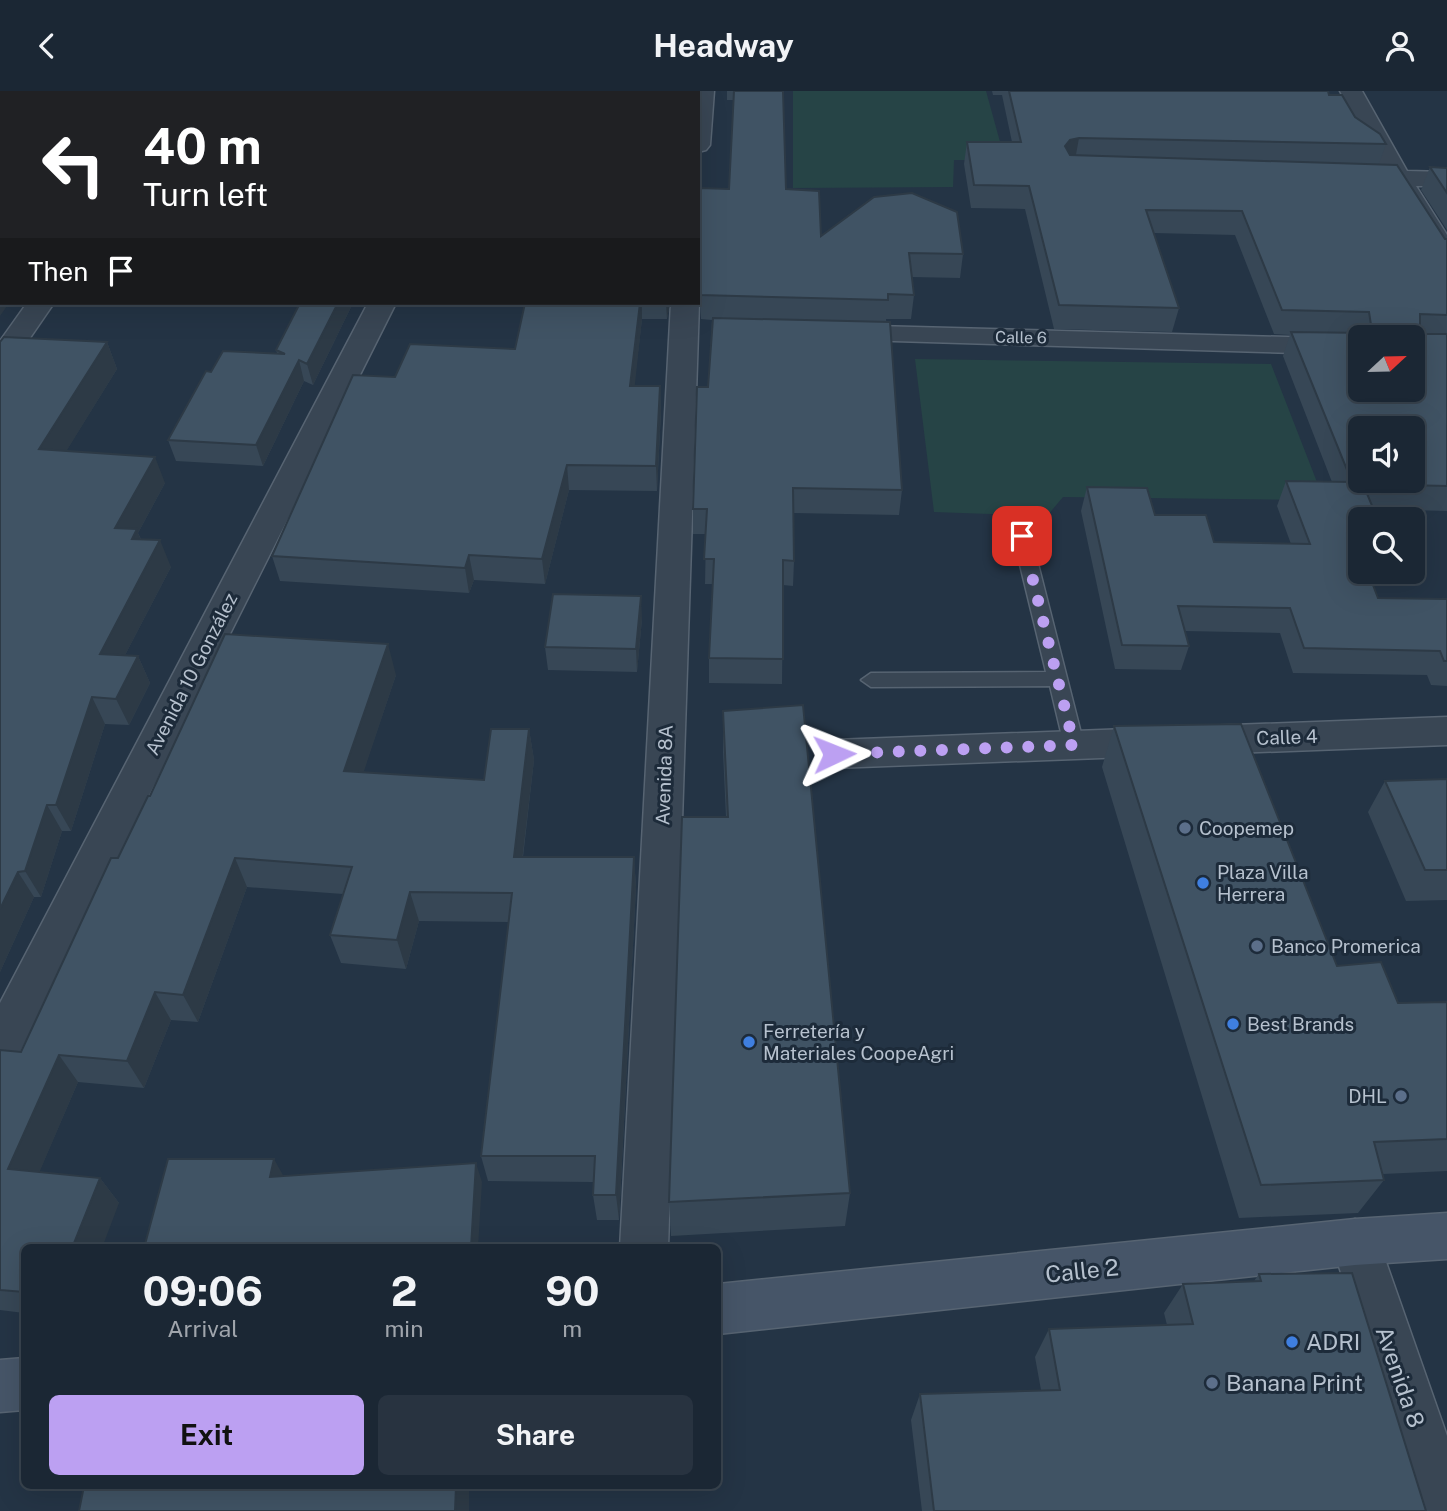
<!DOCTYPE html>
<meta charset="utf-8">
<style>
:root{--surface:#1b2734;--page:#283340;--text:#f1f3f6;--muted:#a0a5ac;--line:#39444f;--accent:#bca0f2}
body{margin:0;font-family:"Public Sans",sans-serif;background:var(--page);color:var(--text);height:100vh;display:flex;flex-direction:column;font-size:26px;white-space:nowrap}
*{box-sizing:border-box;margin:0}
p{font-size:23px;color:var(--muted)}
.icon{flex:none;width:38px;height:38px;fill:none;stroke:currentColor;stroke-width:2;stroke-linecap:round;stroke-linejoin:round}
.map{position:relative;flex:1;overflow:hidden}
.drawer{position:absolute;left:21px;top:1153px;width:700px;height:245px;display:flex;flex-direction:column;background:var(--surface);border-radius:10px;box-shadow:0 7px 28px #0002,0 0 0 2px var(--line)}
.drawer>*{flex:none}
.top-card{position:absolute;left:0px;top:0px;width:700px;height:214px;box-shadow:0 7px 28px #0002,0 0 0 2px var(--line);background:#202124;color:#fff;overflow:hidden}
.needle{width:46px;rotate:68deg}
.tools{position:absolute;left:1348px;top:234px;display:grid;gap:14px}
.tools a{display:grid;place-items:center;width:77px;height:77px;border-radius:10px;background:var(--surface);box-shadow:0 7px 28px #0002,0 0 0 2px var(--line);font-size:35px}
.pin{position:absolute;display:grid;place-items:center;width:60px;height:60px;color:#fff;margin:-30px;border-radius:14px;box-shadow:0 4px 10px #0006}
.me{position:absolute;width:77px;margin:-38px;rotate:88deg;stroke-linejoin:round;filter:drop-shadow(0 0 5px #0008)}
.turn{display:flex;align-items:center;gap:24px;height:147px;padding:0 28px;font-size:32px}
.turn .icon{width:91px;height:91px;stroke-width:2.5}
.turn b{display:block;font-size:49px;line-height:60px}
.then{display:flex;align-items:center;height:66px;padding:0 28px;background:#0003;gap:14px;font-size:26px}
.eta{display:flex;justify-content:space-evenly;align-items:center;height:119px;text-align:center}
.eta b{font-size:42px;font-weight:700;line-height:49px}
.button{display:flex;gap:14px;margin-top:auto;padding:14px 28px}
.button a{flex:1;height:80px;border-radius:10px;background:var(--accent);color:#111;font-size:28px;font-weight:700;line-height:80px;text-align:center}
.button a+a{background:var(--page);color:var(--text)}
header{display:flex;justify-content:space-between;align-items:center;height:91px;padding:0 28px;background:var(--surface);font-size:32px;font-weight:700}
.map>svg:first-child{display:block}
</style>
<header><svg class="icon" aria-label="back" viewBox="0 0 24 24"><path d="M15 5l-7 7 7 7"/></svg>Headway<svg class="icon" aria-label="person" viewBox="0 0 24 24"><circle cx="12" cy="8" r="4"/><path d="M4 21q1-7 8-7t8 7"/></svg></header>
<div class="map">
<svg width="1447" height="1420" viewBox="0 0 1447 1420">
<rect width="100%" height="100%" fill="#243445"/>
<path fill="#264446" d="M 793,0 L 986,0 L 1005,69 L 954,69 L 953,96 L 793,97 Z
M 915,268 L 1271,273 L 1324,409 L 1063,406 L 1047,425 L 934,421 Z"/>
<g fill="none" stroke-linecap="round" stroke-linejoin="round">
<g stroke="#576472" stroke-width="3">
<path id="service" d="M 1022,439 L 1031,445 L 1084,654 L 1081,659 L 1067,659 L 1064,654 L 1050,595 L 871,596 L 861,589 L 871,582 L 1046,581 L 1013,445 Z"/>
</g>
<g stroke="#576472" stroke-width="3">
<path id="minor" d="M 479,0 L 501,0 L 501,2 L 479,2 Z
M 692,0 L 714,0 L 710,54 L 706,59 L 698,61 L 698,2 Z
M 1340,0 L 1362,0 L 1407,80 L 1447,81 L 1447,95 L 1416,95 L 1447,144 L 1447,172 L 1438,170 L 1391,95 L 1346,92 L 1343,87 L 1346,82 L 1383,80 Z
M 27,212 L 54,212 L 10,276 L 0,279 L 0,250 Z
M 368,212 L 396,212 L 16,969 L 0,974 L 0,912 Z
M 671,212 L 699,212 L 668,1157 L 620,1157 Z
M 838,234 L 1360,248 L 1360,264 L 828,248 L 824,242 L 828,236 Z
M 1447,626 L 1447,654 L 834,677 L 821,673 L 815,663 L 821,653 L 834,649 Z
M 1355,1128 L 1372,1134 L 1379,1151 L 1447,1345 L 1447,1420 L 1419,1420 L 1331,1151 L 1338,1134 Z"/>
</g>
<g stroke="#576472" stroke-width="3">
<path id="secondary" d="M 1447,1122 L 1447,1168 L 1355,1174 L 718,1243 L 718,1193 L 1355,1128 Z
M 24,1267 L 24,1319 L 0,1321 L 0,1269 Z"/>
</g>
<use href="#service" fill="#394654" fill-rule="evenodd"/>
<use href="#minor" fill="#394654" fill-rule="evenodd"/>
<use href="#secondary" fill="#465568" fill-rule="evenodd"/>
</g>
<path fill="#374756" d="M 727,0 L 783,0 L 786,98 L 821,145 L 963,163 L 960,187 L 912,186 L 914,204 L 911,228 L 886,228 L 902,399 L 899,424 L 793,422 L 794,470 L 793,495 L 783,494 L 782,593 L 709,592 L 709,567 L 713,493 L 705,493 L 706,443 L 693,443 L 693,418 L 708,296 L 712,229 L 701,228 L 700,209 L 698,209 L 698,124 L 729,98 L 734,9 L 727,9 Z
M 992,0 L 1328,0 L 1329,4 L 1386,53 L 1379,73 L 1447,148 L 1447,420 L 1374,418 L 1360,429 L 1360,481 L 1378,507 L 1447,508 L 1447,595 L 1431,594 L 1427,584 L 1293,582 L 1280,542 L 1185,540 L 1189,555 L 1181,579 L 1115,578 L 1081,420 L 1087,396 L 1155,424 L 1214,451 L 1291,453 L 1277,415 L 1286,390 L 1332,391 L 1283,265 L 1290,244 L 1274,243 L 1235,144 L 1154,142 L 1179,217 L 1172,241 L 1054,238 L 1025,118 L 971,117 L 964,73 L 967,51 L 1012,51 L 1002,4 L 993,4 Z
M 1430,76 L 1447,77 L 1447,139 L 1421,99 Z
M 300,212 L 353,212 L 313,294 L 304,290 L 263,375 L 176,370 L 168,349 L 211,281 L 277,262 L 276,259 Z
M 525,212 L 670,212 L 667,228 L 642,228 L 634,295 L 660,295 L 661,320 L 657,400 L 569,399 L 545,493 L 474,489 L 469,502 L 280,490 L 272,465 L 395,286 L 515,258 Z
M 0,251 L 107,251 L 117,278 L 66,360 L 165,392 L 138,442 L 141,448 L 171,476 L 125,564 L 138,565 L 150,592 L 129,634 L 105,633 L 71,740 L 62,740 L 41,806 L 34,806 L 0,881 Z
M 642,528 L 637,581 L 548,579 L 545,556 Z
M 396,584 L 363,681 L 484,689 L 529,638 L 534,669 L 523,766 L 634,766 L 636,796 L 619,1129 L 597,1129 L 593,1104 L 593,1091 L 488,1090 L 481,1065 L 509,831 L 419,830 L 406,878 L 341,872 L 330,844 L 343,803 L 247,796 L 198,931 L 171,929 L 144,997 L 78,991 L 39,1081 L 100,1087 L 119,1112 L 24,1157 L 24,1222 L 0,1219 L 0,960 L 21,961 L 150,705 Z
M 723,620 L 850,1102 L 845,1135 L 671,1145 L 669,1111 L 726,726 L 723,661 Z
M 1114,635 L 1337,875 L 1398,912 L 1447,911 L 1447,1080 L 1383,1083 L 1384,1089 L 1358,1122 L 1239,1127 L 1102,676 Z
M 1447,688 L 1447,809 L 1406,810 L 1368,721 L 1385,690 Z
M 1259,1183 L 1426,1420 L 922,1420 L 911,1329 L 920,1303 L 1041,1299 L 1035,1266 L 1049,1238 L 1167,1234 L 1164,1222 L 1183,1193 L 1254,1190 Z"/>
<path fill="#2d3a46" d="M 191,0 L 211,0 L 210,2 L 190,2 Z
M 1079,47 L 1075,69 L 1065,71 L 1065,55 L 1070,49 Z
M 2,180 L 2,212 L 9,212 L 0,225 L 0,182 Z
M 338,212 L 353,212 L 313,294 L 307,273 Z
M 640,212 L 642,212 L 642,228 L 632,320 L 630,295 Z
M 666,212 L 670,212 L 667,228 Z
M 107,251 L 117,278 L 51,385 L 39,358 Z
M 299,269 L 304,290 L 263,375 L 256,354 Z
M 660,295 L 661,320 L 657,400 L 656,375 Z
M 155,366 L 165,392 L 138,442 L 148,465 L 115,437 Z
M 567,374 L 569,399 L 545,493 L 542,468 Z
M 160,449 L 171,476 L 112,589 L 100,563 Z
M 469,464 L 474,489 L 469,502 L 465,477 Z
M 641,505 L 642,528 L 637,581 L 636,558 Z
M 388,553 L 396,584 L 354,710 L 344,680 Z
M 138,565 L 150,592 L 129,634 L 116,608 Z
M 92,606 L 105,633 L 71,740 L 56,714 Z
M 529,638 L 534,669 L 519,795 L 514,766 Z
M 47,714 L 62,740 L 41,806 L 25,780 Z
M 634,766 L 636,796 L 619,1129 L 616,1104 Z
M 235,767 L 247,796 L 198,931 L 183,904 Z
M 18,781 L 34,806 L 0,881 L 0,818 Z
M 410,801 L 419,830 L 406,878 L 397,849 Z
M 155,901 L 171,929 L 144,997 L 127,970 Z
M 59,964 L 78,991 L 30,1103 L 8,1078 Z
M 274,1068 L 284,1086 L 270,1086 Z
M 476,1072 L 482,1091 L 478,1157 L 471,1157 Z
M 100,1087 L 119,1112 L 102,1157 L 72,1157 Z
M 456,1395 L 469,1395 L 469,1420 L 455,1420 Z"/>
<path fill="#405364" stroke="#2d3a46" stroke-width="2" fill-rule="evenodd" d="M 48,0 L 191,0 L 190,2 L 47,2 Z
M 734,0 L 783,0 L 786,98 L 819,100 L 821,145 L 874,106 L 912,102 L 957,121 L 963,163 L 909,162 L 914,204 L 888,203 L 888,209 L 700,204 L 700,185 L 698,185 L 698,124 L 700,97 L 729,98 Z
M 1009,0 L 1328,0 L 1329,4 L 1342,4 L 1355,26 L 1380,43 L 1386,53 L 1079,47 L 1070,49 L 1065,55 L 1070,64 L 1397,74 L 1445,148 L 1447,148 L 1447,224 L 1420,223 L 1420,243 L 1447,243 L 1447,395 L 1363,393 L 1378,429 L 1360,429 L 1360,438 L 1352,438 L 1360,459 L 1360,481 L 1368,481 L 1378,507 L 1447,508 L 1447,570 L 1444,570 L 1440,560 L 1304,557 L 1290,517 L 1178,515 L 1189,555 L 1122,554 L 1087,396 L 1147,397 L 1155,424 L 1206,424 L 1214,451 L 1310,453 L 1286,390 L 1352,391 L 1291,241 L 1369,242 L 1372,240 L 1369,221 L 1282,219 L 1242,120 L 1146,119 L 1179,217 L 1059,214 L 1029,95 L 974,94 L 967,51 L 1021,51 ZM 1360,247 L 1412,247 L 1412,299 L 1360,299 ZM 1360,338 L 1412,338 L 1412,390 L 1360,390 Z
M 0,17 L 2,17 L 2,180 L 0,182 Z
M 1430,76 L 1447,77 L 1447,102 Z
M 300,212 L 338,212 L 307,273 L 299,269 L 256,354 L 168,349 L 206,280 L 211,281 L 223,260 L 285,263 L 276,259 Z
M 525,212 L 640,212 L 630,295 L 660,295 L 656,375 L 567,374 L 542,468 L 469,464 L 465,477 L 272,465 L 353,284 L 395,286 L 410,253 L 515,258 Z
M 713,227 L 890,231 L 902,399 L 793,397 L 794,470 L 783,469 L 783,568 L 709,567 L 714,468 L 704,468 L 707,418 L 693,418 L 697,296 L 708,296 Z
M 4,246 L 107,251 L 39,358 L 155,366 L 115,437 L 137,438 L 132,448 L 160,449 L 100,563 L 138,565 L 116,608 L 92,606 L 56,714 L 47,714 L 25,780 L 18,781 L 0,818 L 0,251 Z
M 553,503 L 641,505 L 636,558 L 545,556 Z
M 225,543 L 388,553 L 344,680 L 484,689 L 491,638 L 529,638 L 514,766 L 634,766 L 616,1104 L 593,1104 L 595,1065 L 481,1065 L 512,802 L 410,801 L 397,849 L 330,844 L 352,776 L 235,767 L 183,904 L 155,901 L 127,970 L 59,964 L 8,1078 L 100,1087 L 72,1157 L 24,1157 L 24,1201 L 0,1199 L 0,959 L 21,961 L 111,767 L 118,767 L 148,705 L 150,705 Z
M 803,614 L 850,1102 L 669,1111 L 682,726 L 728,726 L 723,620 Z
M 1241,633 L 1337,875 L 1381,871 L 1398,912 L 1447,911 L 1447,1048 L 1374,1051 L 1384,1089 L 1261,1094 L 1114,635 Z
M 1447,688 L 1447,779 L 1425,779 L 1385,690 Z
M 168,1068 L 274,1068 L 270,1086 L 476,1072 L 471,1157 L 144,1157 Z
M 1352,1182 L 1426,1420 L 934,1420 L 920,1303 L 1060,1299 L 1049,1238 L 1193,1233 L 1183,1193 L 1261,1190 L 1259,1183 Z
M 84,1395 L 456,1395 L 455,1420 L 79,1420 Z"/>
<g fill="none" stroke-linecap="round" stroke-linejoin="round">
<path stroke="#bca0f2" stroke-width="12" stroke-dasharray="0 21.6" d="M 834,663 L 1074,654 L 1022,445"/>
</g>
<g fill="#5c6f8a" stroke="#1d2b3a" stroke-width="2.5">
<circle cx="1185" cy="737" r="7"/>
<circle cx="1257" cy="855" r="7"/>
<circle cx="1401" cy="1005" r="7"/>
<circle cx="1212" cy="1292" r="7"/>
</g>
<g fill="#3f7fe0" stroke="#1d2b3a" stroke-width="2.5">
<circle cx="1203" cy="792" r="7"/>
<circle cx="1233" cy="933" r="7"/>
<circle cx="749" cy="951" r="7"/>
<circle cx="1292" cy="1251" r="7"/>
</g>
<g text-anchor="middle" stroke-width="6" stroke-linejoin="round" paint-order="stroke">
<g font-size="16" fill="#b6c1ce" stroke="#1d2b3a">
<text transform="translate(1021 246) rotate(1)" y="6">Calle 6</text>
</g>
<g font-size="19" fill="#b6c1ce" stroke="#1d2b3a">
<text transform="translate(191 583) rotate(-63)" y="7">Avenida 10 González</text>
<text transform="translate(1287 646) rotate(-2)" y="7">Calle 4</text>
<text transform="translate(664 684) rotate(-88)" y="7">Avenida 8A</text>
</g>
<g font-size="19" fill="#b6c1ce" stroke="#1d2b3a" text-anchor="start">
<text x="1199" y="744">Coopemep</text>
<text x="1217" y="788">Plaza Villa<tspan x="1217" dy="22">Herrera</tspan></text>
<text x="1271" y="862">Banco Promerica</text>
<text x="1247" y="940">Best Brands</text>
<text x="763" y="947">Ferretería y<tspan x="763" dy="22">Materiales CoopeAgri</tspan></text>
<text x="1387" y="1012" text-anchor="end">DHL</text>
</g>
<g font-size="23" fill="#b6c1ce" stroke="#1d2b3a">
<text transform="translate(1082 1180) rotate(-6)" y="8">Calle 2</text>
<text transform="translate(1400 1286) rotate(71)" y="8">Avenida 8</text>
</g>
<g font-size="23" fill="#b6c1ce" stroke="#1d2b3a" text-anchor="start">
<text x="1306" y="1259">ADRI</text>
<text x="1226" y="1300">Banana Print</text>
</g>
</g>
</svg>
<div class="tools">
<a><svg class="needle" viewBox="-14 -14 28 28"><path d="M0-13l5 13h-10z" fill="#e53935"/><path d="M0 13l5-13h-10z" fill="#a0a5ac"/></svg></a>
<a><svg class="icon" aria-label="sound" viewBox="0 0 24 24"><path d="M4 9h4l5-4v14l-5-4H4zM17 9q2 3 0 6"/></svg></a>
<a><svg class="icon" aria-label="search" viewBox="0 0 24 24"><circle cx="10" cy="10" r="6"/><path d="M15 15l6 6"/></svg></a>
</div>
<div class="pin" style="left:1022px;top:445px;background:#d93025"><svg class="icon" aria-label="arrive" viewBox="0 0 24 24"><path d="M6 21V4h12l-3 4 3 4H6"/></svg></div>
<svg class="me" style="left:834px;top:663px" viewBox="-20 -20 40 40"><path d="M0-17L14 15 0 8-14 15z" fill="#bca0f2" stroke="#fff" stroke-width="4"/></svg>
<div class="top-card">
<div class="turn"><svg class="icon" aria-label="left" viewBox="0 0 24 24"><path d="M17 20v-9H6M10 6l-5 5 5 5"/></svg><div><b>40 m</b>Turn left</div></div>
<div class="then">Then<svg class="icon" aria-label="arrive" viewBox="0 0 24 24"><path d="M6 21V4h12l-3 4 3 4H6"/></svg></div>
</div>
<section class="drawer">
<div class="eta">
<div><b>09:06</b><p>Arrival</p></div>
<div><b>2</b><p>min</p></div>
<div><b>90</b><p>m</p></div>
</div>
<div class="button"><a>Exit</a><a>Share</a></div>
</section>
</div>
